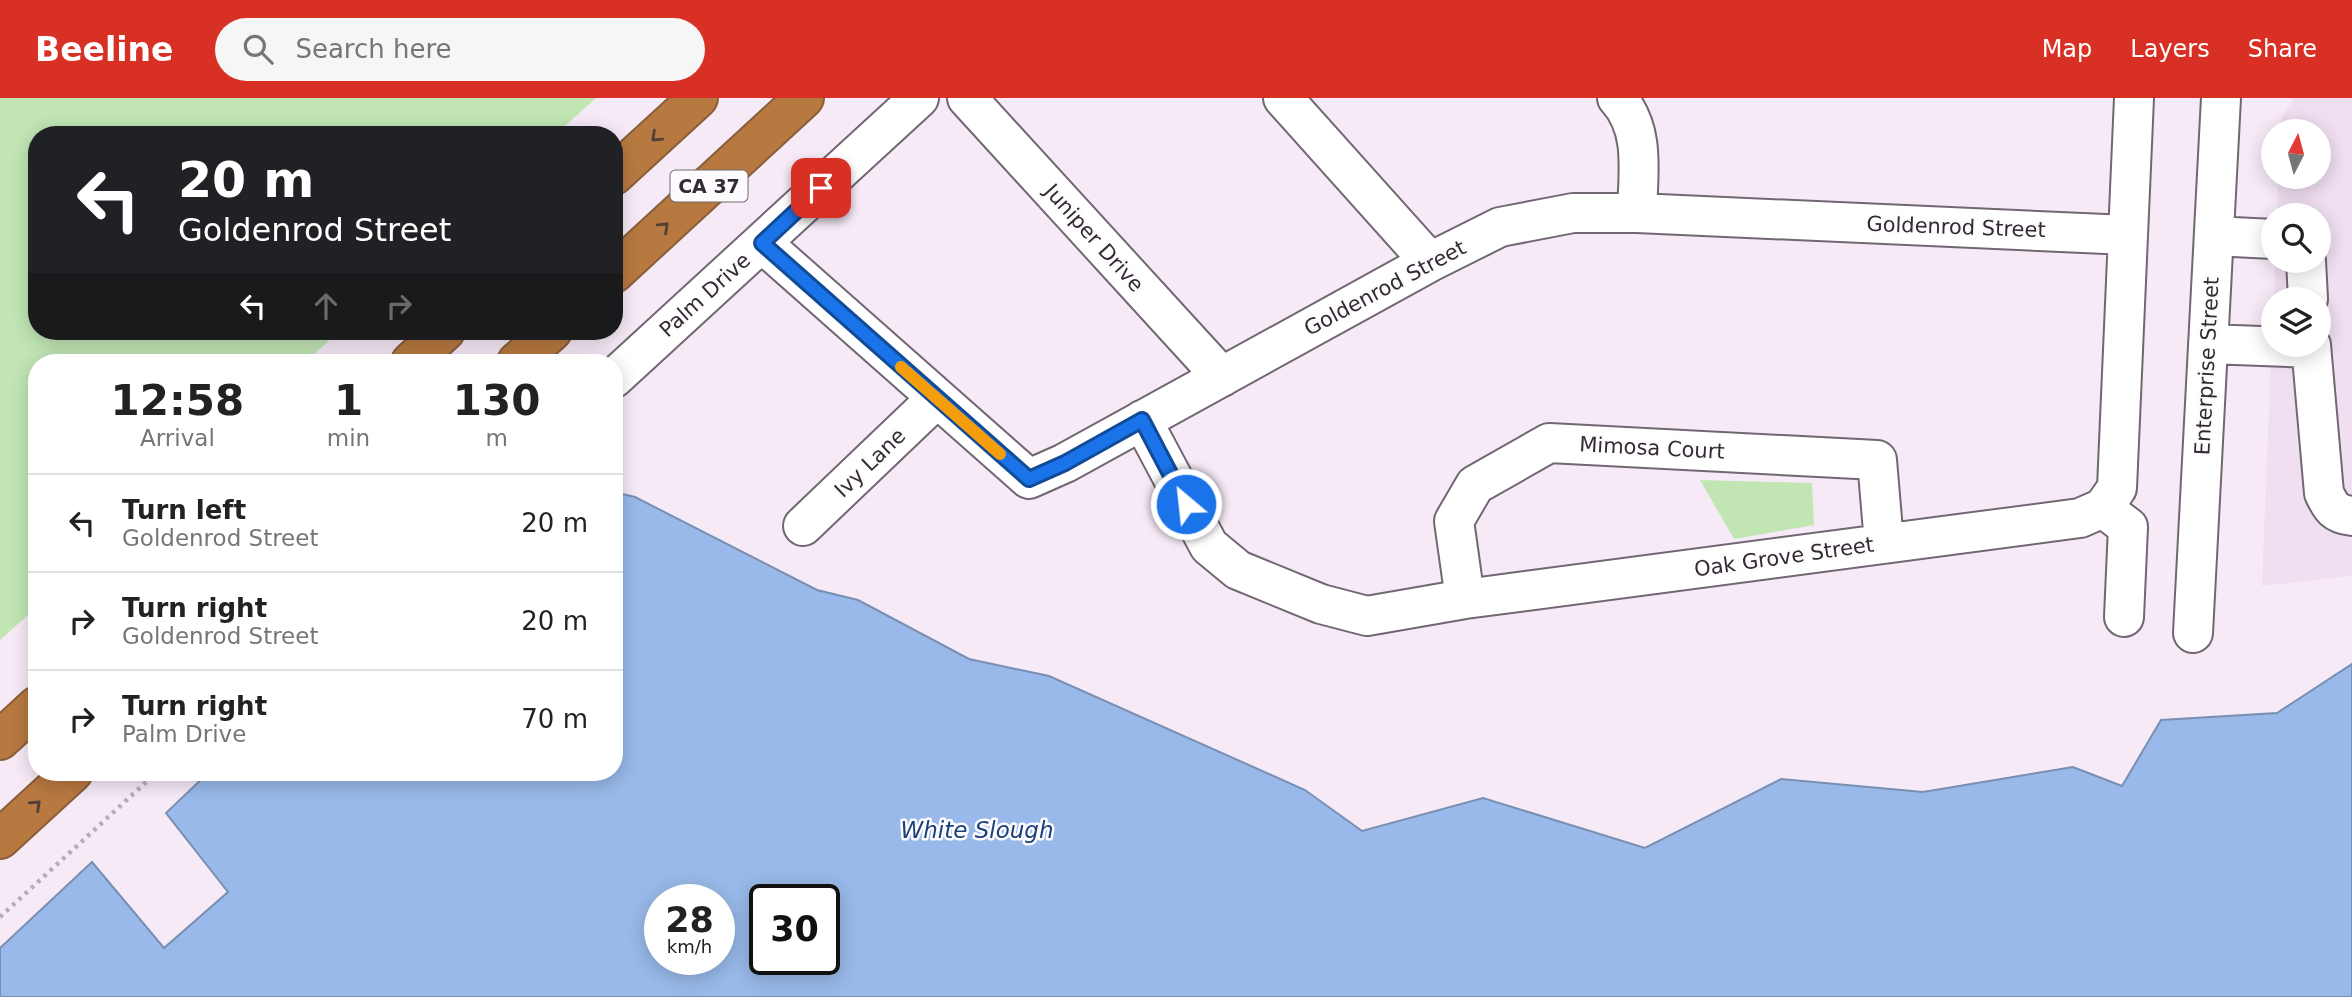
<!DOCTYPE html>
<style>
:root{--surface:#fff;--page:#f6f6f6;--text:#222;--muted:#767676;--line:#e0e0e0;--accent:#d93025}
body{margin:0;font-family:"DejaVu Sans",sans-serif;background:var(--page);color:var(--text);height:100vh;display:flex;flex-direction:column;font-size:26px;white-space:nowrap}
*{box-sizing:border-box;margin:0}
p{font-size:23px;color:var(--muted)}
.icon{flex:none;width:38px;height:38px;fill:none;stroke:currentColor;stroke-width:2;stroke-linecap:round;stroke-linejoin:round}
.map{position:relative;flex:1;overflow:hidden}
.drawer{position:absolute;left:28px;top:256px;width:595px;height:427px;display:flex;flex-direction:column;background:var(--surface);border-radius:28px;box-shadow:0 4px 18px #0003}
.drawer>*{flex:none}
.guide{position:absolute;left:28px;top:28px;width:595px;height:214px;border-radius:28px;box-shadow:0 4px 18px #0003;background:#202124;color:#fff;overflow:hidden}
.needle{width:46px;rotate:6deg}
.controls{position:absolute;left:2261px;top:21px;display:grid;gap:14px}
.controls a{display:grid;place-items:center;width:70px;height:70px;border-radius:50%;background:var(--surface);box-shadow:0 4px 18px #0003;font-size:35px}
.speed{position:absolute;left:644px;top:786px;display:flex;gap:14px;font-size:35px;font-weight:700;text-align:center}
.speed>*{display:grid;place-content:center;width:91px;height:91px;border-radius:50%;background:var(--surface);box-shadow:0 4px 18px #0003;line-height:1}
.speed small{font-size:18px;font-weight:400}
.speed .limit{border:4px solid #111;border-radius:10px;background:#fff;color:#111}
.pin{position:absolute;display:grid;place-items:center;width:60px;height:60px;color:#fff;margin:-30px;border-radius:14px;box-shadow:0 4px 10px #0006}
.me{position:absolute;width:77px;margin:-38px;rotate:332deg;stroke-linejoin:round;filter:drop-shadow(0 0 5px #0008)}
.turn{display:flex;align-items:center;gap:24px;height:147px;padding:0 35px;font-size:32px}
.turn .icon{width:91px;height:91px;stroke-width:2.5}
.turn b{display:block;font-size:49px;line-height:60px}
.lanes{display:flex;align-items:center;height:66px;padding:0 35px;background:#0003;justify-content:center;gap:35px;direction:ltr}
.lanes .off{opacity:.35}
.eta{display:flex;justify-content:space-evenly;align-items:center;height:119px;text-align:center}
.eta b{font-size:42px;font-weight:600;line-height:49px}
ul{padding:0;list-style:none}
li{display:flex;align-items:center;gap:21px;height:98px;padding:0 35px;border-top:2px solid var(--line)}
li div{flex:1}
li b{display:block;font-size:26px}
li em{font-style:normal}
header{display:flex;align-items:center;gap:42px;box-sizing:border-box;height:98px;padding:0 35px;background:var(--accent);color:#fff}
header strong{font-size:33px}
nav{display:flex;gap:38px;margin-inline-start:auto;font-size:24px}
.search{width:490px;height:63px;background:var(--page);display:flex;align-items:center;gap:18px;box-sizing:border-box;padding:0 24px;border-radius:38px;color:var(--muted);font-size:26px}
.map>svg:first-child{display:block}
</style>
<header>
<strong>Beeline</strong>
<div class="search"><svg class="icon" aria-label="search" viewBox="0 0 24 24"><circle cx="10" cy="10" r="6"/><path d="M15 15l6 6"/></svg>Search here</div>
<nav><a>Map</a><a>Layers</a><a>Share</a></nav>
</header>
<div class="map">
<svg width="2352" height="899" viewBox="0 0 2352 899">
<rect width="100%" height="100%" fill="#f6eaf7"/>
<path fill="#f0def1" d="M 2294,0 L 2352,0 L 2352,478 L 2262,488 L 2273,209 L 2273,247 L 2319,247 L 2319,201 L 2274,201 L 2275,163 L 2319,163 L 2319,117 L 2277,117 L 2278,79 L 2319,79 L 2319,33 L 2280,33 L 2281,21 Z"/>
<path fill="#c1e6b4" d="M 0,0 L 596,0 L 555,37 L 37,37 L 37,233 L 340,233 L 305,264 L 37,264 L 37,509 L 0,542 Z
M 1700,382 L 1812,385 L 1814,427 L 1734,441 Z"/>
<path fill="#98b9e9" stroke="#798fb2" stroke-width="2" fill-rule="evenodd" d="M 614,394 L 635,399 L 817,492 L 858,502 L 969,561 L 1049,578 L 1305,692 L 1362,733 L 1483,700 L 1645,750 L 1781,681 L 1923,694 L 2073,669 L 2122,688 L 2161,622 L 2277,615 L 2352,566 L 2352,899 L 0,899 L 0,850 L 92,764 L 164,850 L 228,794 L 166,715 L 209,674 L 614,674 ZM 660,802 L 719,802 L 719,861 L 660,861 ZM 765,802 L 824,802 L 824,861 L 765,861 Z"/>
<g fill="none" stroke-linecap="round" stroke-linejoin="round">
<g stroke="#716772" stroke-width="42">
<path id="minor" d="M 967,0 L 1222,279
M 1283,0 L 1430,164
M 1617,0 C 1646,31 1638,76 1637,115
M 2214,138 L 2273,141
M 762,145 L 1029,381 L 1065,365 L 1430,164 L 1500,129 L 1573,115 L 1637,115 L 2128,137
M 2306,163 L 2308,201
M 2208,246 L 2311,250
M 2311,247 L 2324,395 C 2331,410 2335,416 2352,418
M 614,280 L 919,0
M 1142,322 L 1209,448 L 1238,472 L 1321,506 L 1367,518 L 1465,501 L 2080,420 L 2103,410 L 2117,390 L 2134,0
M 2103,410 L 2128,429 L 2124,519
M 803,428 L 936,301
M 1465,501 L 1454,423 L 1475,387 L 1549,345 L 1877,362 L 1884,445
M 2193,535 L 2221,0"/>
</g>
<g stroke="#885e3b" stroke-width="42">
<path id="highway" d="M 614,77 L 698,0
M 614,175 L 804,0
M 411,264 L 445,233
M 517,264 L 552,233
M 0,642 L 37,608
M 0,741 L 73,674"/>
</g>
<path stroke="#b6acb7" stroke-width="4.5" stroke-dasharray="3.5 5" stroke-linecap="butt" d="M 0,819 L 157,674"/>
<use href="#minor" stroke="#fff" stroke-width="38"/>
<use href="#highway" stroke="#b77940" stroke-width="38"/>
</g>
<defs><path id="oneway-chevron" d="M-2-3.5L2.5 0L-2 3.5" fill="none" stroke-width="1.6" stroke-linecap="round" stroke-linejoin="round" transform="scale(1.75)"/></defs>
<g stroke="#523f35">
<use href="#oneway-chevron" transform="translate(656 39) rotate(137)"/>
<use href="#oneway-chevron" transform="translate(664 129) rotate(-43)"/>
<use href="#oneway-chevron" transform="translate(36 707) rotate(-43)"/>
</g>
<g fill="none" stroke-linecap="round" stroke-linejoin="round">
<g stroke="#114b97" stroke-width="18">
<path id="route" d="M 821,90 L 762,145 L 1029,381 L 1065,365 L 1142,322 L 1186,406"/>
</g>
<use href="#route" stroke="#1a73e8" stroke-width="12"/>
<path stroke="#f59e0b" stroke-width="12" d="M 901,269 L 1000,356"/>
</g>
<g text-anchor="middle" stroke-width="5" stroke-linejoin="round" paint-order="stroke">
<rect fill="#fefbfe" stroke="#6e6a6e" stroke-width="2" x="670.5" y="72.5" width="77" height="31" rx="5"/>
<g font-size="19" font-weight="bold" fill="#312c31">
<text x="709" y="95">CA 37</text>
</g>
<g font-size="21" fill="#312c31" stroke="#fefbfe">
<text transform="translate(1956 129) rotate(2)" y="7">Goldenrod Street</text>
<text transform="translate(1094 140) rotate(48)" y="7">Juniper Drive</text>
<text transform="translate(1385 190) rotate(-28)" y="7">Goldenrod Street</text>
<text transform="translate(705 197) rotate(-42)" y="7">Palm Drive</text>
<text transform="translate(2207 268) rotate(-87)" y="7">Enterprise Street</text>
<text transform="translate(1652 350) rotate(3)" y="7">Mimosa Court</text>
<text transform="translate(870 365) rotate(-44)" y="7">Ivy Lane</text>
<text transform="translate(1784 459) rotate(-8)" y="7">Oak Grove Street</text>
</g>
<g font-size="23" font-style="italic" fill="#19427b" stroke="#fefbfe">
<text x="977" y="740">White Slough</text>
</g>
</g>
</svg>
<div class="controls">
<a><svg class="needle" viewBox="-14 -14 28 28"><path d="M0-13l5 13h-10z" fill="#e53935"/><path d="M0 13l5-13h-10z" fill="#767676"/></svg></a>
<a><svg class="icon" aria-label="search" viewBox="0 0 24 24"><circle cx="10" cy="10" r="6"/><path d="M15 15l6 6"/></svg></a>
<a><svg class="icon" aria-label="layers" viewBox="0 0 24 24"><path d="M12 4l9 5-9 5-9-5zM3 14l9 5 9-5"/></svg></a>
</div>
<div class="speed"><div>28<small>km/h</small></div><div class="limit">30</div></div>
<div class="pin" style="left:821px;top:90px;background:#d93025"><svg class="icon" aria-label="arrive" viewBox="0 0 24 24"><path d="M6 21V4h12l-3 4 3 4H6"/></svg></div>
<svg class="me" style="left:1186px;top:406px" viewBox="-20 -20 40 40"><circle r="17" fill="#1a73e8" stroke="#fff" stroke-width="3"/><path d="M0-11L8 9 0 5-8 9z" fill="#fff"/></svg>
<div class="guide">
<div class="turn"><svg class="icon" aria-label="left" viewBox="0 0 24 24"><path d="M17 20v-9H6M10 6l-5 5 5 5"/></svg><div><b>20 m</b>Goldenrod Street</div></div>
<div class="lanes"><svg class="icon" aria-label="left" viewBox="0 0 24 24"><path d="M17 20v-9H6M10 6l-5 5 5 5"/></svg><svg class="icon off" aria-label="ahead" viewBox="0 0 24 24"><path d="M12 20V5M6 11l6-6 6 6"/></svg><svg class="icon off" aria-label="right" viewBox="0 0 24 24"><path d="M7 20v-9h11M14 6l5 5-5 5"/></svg></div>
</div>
<section class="drawer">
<div class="eta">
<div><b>12:58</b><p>Arrival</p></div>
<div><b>1</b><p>min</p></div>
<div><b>130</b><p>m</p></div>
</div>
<ul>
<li><svg class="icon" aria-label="left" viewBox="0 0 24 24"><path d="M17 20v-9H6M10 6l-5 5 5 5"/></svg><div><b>Turn left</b><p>Goldenrod Street</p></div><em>20 m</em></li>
<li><svg class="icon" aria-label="right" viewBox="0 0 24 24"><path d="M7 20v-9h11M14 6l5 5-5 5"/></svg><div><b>Turn right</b><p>Goldenrod Street</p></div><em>20 m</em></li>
<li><svg class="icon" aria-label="right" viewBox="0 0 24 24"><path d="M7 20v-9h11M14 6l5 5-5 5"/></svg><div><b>Turn right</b><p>Palm Drive</p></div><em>70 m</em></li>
</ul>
</section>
</div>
